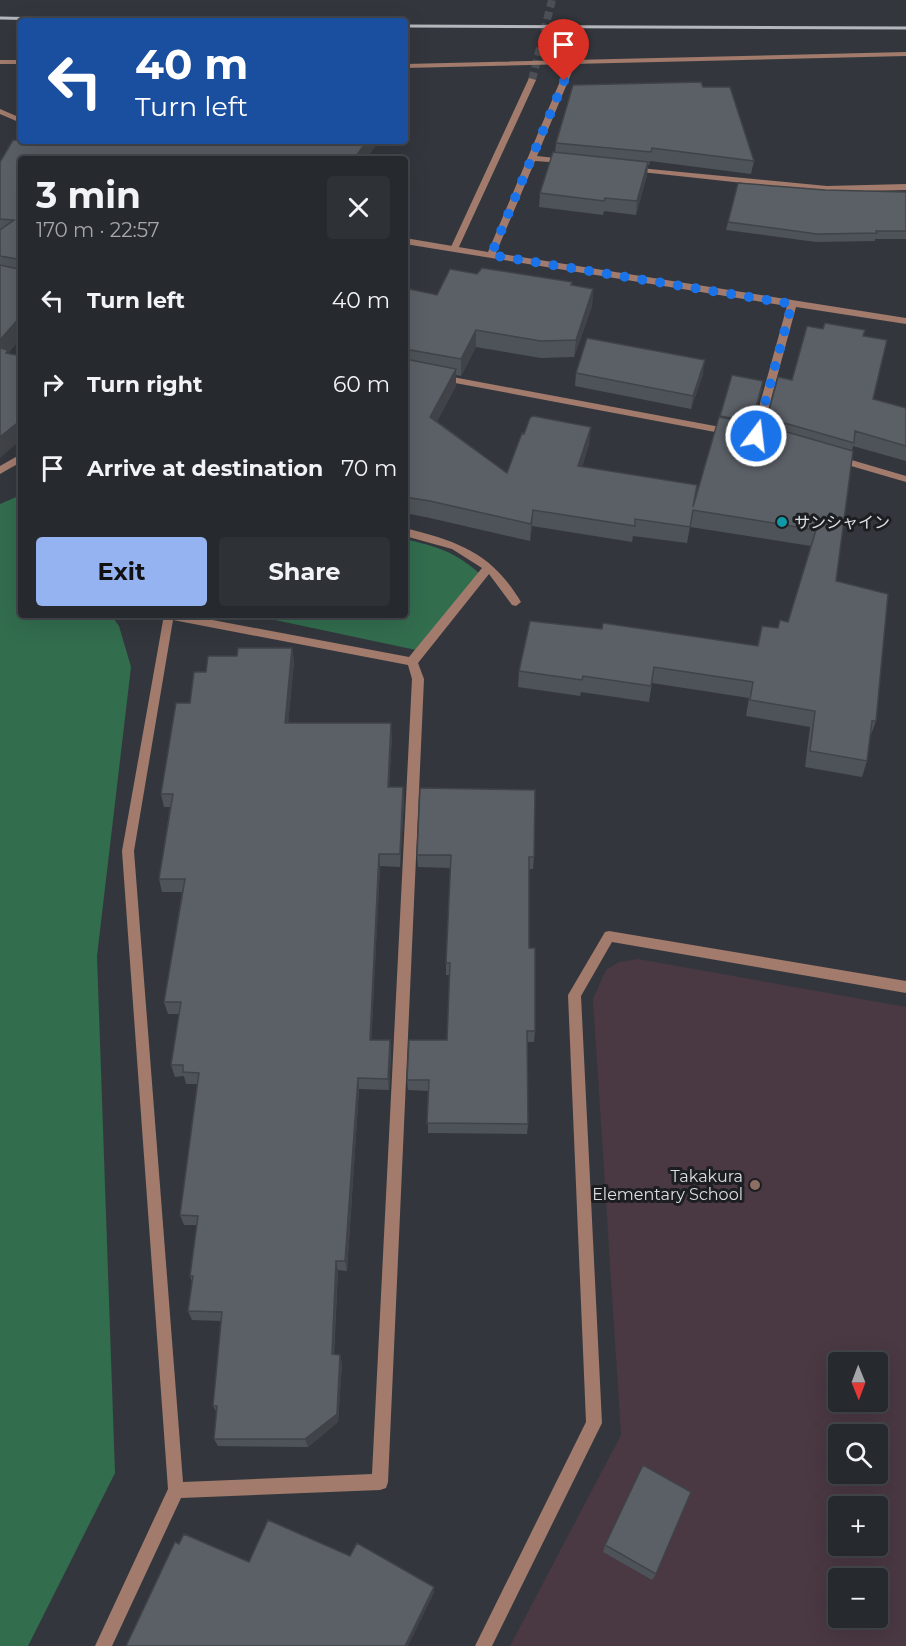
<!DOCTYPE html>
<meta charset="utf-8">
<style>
:root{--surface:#26292e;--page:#2e3136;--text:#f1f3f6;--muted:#a4a6aa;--line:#42454a;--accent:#95b2f1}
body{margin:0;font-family:Montserrat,"Noto Sans JP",sans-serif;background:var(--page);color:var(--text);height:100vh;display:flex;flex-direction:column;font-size:22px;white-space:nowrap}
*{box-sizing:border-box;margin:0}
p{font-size:20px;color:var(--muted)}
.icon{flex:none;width:33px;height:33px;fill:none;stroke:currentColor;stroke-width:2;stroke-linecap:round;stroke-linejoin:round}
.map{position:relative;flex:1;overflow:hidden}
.sheet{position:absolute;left:18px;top:156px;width:390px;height:462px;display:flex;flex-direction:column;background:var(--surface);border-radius:6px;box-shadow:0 6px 24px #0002,0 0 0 2px var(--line)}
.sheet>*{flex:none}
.top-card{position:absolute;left:18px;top:18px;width:390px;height:126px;border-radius:6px;box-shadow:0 6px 24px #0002,0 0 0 2px var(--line);background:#1a4fa0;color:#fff;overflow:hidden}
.needle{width:39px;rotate:179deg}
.tools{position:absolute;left:828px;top:1352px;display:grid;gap:12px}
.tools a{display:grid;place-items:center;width:60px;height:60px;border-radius:6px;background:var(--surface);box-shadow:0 6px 24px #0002,0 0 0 2px var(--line);font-size:30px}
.pin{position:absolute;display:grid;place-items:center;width:51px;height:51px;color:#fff;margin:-62px -26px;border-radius:50% 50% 50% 0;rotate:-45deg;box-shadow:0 0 6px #0007}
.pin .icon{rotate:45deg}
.me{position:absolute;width:66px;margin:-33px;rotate:15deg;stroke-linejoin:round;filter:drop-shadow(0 0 4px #0008)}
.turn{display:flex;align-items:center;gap:21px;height:126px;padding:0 18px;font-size:27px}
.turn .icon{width:78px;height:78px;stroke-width:2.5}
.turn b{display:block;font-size:42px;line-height:51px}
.round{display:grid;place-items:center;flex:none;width:63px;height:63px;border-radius:6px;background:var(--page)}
.summary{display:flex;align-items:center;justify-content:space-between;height:102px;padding:0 18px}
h1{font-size:36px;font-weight:700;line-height:45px}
.cta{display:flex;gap:12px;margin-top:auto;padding:12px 18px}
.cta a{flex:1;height:69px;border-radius:6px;background:var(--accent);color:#111;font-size:24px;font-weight:700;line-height:69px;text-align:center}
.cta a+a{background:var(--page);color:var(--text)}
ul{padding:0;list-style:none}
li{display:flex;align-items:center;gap:18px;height:84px;padding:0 18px}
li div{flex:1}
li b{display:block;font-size:22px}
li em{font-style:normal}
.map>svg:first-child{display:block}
</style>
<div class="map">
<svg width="906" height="1646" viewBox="0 0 906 1646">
<rect width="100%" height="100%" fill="#33373d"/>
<path fill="#4a3843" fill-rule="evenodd" d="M 638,959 L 906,1007 L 906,1646 L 510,1646 L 621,1435 L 593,999 L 606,970 L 619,962 ZM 838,1362 L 878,1362 L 878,1401 L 838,1401 ZM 838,1434 L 878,1434 L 878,1473 L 838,1473 ZM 838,1506 L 878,1506 L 878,1545 L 838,1545 ZM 838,1578 L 878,1578 L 878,1617 L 838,1617 Z"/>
<path fill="#326d4e" d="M 21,495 L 21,615 L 111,615 L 119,626 L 131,667 L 97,956 L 115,1473 L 28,1646 L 0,1646 L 0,504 Z
M 405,539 C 437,547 454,551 479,573 L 416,650 L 252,615 L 405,615 Z"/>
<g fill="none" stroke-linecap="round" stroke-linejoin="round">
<path stroke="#4c5056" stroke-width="8" stroke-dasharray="8 4.5" stroke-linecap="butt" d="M 532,80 L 552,0"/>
<path fill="#a27b6c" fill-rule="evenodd" d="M 569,60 L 576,62 L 537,156 L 564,159 L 568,161 L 564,163 L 535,161 L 496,253 L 906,318 L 906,324 L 796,307 L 761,436 L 756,439 L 751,436 L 787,306 L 405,244 L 405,238 L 488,252 Z
M 0,109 L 21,118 L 21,123 L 0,114 Z
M 57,141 L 65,141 L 80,156 L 87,159 L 73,159 Z
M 629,167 L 827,186 L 906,184 L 906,190 L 827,192 L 632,171 L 629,171 Z
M 442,375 L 731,429 L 736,432 L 731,435 L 439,380 L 439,376 Z
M 21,454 L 21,462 L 0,474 L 0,466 Z
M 838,456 L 906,476 L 906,482 L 834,461 L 834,457 Z
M 405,528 C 459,542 491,552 521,602 L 516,606 L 512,605 L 489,574 L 418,663 L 424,679 L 388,1482 L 386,1488 L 380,1490 L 181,1498 L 112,1646 L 95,1646 L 168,1489 L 122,851 L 164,615 L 186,615 L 409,657 L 482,568 L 452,549 L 405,536 ZM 173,620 L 408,665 L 412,679 L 372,1474 L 183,1482 L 134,851 Z
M 609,931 L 906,981 L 906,993 L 612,942 L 581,996 L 602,1423 L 492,1646 L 475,1646 L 586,1422 L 568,995 L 605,932 Z"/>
<path fill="#a27b6c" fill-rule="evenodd" d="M 906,52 L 906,56 L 405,68 L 405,64 Z
M 0,60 L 21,60 L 21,64 L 0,64 Z
M 529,78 L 536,80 L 458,249 L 451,251 L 450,249 Z"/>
<path stroke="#b4b7bb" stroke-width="3" d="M 0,18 L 145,21
M 405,26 L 906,28"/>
</g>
<path fill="#4e5359" d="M 703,87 L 754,161 L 751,174 L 650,161 L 649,165 L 648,165 L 647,175 L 636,215 L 604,211 L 603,215 L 539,207 L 540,193 L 555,152 L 556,143 Z
M 73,141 L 326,141 L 375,147 L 21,159 L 21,338 L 9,352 L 0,458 L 0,162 L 74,143 Z
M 825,190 L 906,192 L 906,239 L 875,239 L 875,241 L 816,242 L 726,230 L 728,222 Z
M 477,274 L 593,289 L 592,306 L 574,357 L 541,358 L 476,347 L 461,376 L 456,375 L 456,386 L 437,421 L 507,473 L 589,444 L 582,467 L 694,506 L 732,375 L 762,389 L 752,423 L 765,426 L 767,418 L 792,380 L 863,336 L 873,399 L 906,408 L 906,461 L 853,446 L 852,451 L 836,581 L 876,721 L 870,737 L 867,761 L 862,777 L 805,767 L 810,727 L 746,716 L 749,698 L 652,683 L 649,702 L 581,692 L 580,696 L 518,687 L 519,671 L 602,629 L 757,646 L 762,626 L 778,628 L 780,620 L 788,622 L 811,546 L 690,527 L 687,543 L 633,536 L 632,542 L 532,526 L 530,541 L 430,518 L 405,513 L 405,288 L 437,295 Z
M 576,373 L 703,374 L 691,409 L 575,386 Z
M 292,648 L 294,662 L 288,723 L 392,736 L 389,787 L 403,787 L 404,800 L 400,867 L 380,866 L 371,1040 L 390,1040 L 391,1051 L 389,1090 L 359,1089 L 347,1271 L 338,1270 L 334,1355 L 342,1363 L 338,1422 L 308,1447 L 218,1446 L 214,1439 L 217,1413 L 213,1406 L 221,1321 L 192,1320 L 188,1311 L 192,1282 L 190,1276 L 197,1225 L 184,1225 L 180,1215 L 197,1084 L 186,1084 L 184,1076 L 175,1077 L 171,1065 L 179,1014 L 168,1014 L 164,1002 L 182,892 L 162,892 L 159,879 L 170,807 L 164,807 L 161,794 L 190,703 L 206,672 L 237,656 Z
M 417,855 L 534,857 L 533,869 L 529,869 L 529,948 L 535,1031 L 534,1042 L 527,1042 L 528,1124 L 527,1134 L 428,1133 L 428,1091 L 408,1090 L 407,1080 L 447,1040 L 450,975 L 446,975 L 446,963 L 451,868 L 418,867 Z
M 605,1545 L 656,1574 L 652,1580 L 603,1552 Z"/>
<path fill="#404348" d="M 313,141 L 326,141 L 314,158 Z
M 367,141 L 375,141 L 375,147 L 367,159 L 354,159 Z
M 648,162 L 647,175 L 636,215 L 637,201 Z
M 593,289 L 592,306 L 574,357 L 576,340 Z
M 21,316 L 21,338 L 9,352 L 13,367 L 0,363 L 0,340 Z
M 476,330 L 476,347 L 461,376 L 461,359 Z
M 705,360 L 703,374 L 691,409 L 693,396 Z
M 456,369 L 456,386 L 431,433 L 430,417 Z
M 21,420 L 21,440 L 0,458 L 0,437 Z
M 591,427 L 589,444 L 577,483 L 578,466 Z
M 533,510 L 532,526 L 530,541 L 531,524 Z
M 292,648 L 294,662 L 287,736 L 285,723 Z
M 391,723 L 392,736 L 388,800 L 388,787 Z
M 403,787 L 404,800 L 400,867 L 400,854 Z
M 379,854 L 380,866 L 371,1051 L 370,1040 Z
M 390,1040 L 391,1051 L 389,1090 L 388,1079 Z
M 358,1078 L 359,1089 L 347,1271 L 345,1261 Z
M 336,1261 L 338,1270 L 333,1363 L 332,1354 Z
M 340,1355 L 342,1363 L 338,1422 L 308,1447 L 305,1439 Z
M 434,1587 L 434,1593 L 408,1646 L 405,1646 Z"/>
<path fill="#5b6067" stroke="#404348" stroke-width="1.5" d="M 701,82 L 703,87 L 730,87 L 754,161 L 652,148 L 651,152 L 556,143 L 573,85 Z
M 13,140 L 85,144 L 85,141 L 313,141 L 313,144 L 325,144 L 326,141 L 367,141 L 354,159 L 21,159 L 21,316 L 0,340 L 0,265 L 18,269 L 17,259 L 0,256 L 0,230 L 14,220 L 0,219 L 0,162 Z
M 553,152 L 648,162 L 637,201 L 605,198 L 604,201 L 540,193 Z
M 738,183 L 825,190 L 906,192 L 906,231 L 876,231 L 877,233 L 817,234 L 728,222 Z
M 482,268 L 572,282 L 571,285 L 593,289 L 576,340 L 541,341 L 476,330 L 461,359 L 405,349 L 405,288 L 437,295 L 450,269 L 477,274 Z
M 825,323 L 865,330 L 863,336 L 887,340 L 873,399 L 906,408 L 906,446 L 855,431 L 854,443 L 767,418 L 778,377 L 792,380 L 807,326 L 823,329 Z
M 587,338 L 705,360 L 693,396 L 576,373 Z
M 0,348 L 8,350 L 6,353 L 21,356 L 21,420 L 0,437 Z
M 405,359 L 456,369 L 430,417 L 507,473 L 522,433 L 524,434 L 530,418 L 533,416 L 591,427 L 578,466 L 697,485 L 693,507 L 719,417 L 759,424 L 853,451 L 836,581 L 888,594 L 876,721 L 872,721 L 867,761 L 810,751 L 815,711 L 750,700 L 753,682 L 654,667 L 651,686 L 583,676 L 582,680 L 519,671 L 530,621 L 602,629 L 603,623 L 758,646 L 762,626 L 778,628 L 780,620 L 788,622 L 816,530 L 693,510 L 690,527 L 635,519 L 635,526 L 533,510 L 531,524 L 430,501 L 405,497 Z
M 732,375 L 763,381 L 752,422 L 720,416 Z
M 238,648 L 292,648 L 285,723 L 391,723 L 388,787 L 403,787 L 400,854 L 379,854 L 370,1040 L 390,1040 L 388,1079 L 358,1078 L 345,1261 L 336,1261 L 332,1354 L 340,1355 L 337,1414 L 305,1439 L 214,1439 L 217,1406 L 213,1406 L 222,1312 L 188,1311 L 193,1276 L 190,1276 L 198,1216 L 180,1215 L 199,1073 L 183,1072 L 183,1065 L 171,1065 L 181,1002 L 164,1002 L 185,879 L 159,879 L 173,794 L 161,794 L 176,703 L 190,703 L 194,672 L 206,672 L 208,656 L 237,656 Z
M 420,788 L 535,790 L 534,857 L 529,857 L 529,948 L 535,948 L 535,1031 L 527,1031 L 528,1124 L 427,1123 L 429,1080 L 407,1080 L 409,1040 L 447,1040 L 450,963 L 446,963 L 451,855 L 417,855 Z
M 643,1465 L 691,1492 L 656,1574 L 605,1545 Z
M 268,1520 L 350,1556 L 357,1543 L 434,1587 L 405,1646 L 126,1646 L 175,1542 L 179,1544 L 184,1534 L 249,1562 Z"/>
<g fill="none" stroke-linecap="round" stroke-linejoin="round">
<path stroke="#1a73e8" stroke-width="10" stroke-dasharray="0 18" d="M 564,81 L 491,255 L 792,304 L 756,436"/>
</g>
<circle fill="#0f9aa8" stroke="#1c1e21" stroke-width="2" cx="782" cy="522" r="6"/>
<circle fill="#8d6e63" stroke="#1c1e21" stroke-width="2" cx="755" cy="1185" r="6"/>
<g text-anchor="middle" stroke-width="6" stroke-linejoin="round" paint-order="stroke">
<g font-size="16" fill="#dcdfe3" stroke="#1c1e21" text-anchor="start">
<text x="794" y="528">サンシャイン</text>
<text x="743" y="1182" text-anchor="end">Takakura<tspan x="743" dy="18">Elementary School</tspan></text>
</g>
</g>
</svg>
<div class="tools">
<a><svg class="needle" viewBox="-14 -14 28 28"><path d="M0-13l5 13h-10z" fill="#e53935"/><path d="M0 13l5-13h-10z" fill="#a4a6aa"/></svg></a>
<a><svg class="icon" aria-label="search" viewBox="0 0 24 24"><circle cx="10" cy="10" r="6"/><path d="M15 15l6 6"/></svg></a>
<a>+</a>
<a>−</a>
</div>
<div class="pin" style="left:564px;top:81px;background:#d93025"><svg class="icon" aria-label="arrive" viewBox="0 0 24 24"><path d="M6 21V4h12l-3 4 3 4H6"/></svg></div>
<svg class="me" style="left:756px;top:436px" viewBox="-20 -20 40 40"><circle r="17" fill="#1a73e8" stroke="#fff" stroke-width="3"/><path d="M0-11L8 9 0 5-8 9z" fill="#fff"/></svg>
<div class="top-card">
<div class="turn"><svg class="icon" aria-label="left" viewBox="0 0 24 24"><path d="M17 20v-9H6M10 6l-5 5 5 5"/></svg><div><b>40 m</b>Turn left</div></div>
</div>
<section class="sheet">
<div class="summary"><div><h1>3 min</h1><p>170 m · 22:57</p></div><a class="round"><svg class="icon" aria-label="close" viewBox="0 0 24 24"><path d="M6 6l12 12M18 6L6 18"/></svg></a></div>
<ul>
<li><svg class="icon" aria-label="left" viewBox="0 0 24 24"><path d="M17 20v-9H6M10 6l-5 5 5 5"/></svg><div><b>Turn left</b></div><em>40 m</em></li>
<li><svg class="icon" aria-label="right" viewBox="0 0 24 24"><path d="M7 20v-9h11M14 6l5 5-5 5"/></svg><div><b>Turn right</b></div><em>60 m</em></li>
<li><svg class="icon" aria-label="arrive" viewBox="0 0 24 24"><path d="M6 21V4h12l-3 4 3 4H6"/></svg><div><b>Arrive at destination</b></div><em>70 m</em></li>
</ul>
<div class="cta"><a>Exit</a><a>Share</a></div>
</section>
</div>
